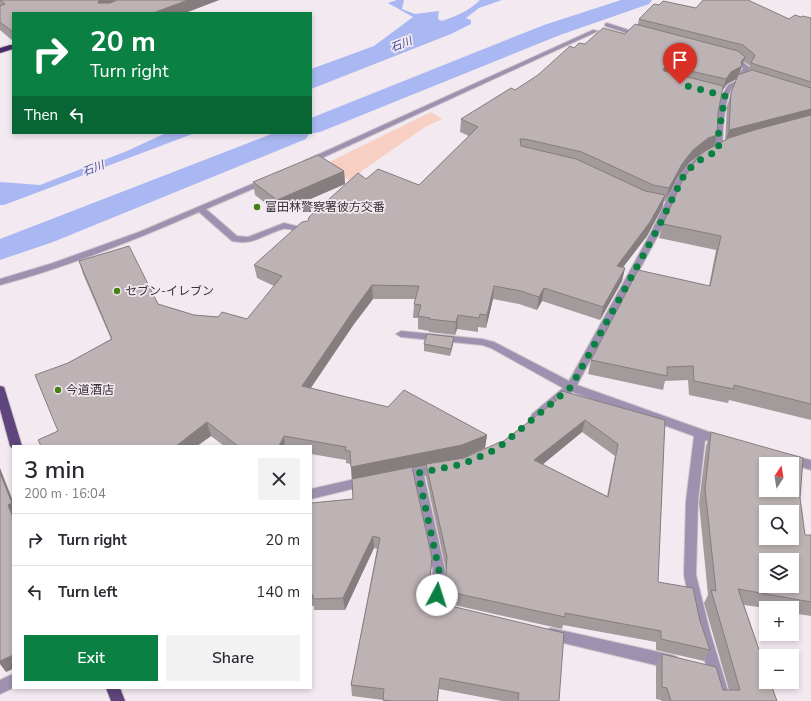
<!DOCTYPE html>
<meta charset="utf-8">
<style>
:root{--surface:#fff;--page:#f2f2f3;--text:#2b2b33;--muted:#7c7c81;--line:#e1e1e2;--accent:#0b8043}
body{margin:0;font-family:"Nunito Sans","Noto Sans JP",sans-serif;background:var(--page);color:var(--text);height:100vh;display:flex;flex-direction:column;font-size:15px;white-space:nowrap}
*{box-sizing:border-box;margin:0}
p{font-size:13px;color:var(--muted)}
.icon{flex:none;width:22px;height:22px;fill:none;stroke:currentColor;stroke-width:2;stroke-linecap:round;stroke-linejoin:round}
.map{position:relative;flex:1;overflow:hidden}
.drawer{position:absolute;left:12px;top:445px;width:300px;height:244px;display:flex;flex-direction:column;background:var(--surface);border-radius:0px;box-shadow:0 2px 6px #0003}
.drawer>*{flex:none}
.banner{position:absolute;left:12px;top:12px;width:300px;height:122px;border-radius:0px;box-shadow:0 2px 6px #0003;background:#0b8043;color:#fff;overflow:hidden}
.needle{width:26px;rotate:12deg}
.fabs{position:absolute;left:759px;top:457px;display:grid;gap:8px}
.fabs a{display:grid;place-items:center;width:40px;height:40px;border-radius:0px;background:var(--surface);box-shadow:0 2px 6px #0003;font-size:20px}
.pin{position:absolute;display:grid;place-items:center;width:34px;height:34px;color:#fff;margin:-41px -17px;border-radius:50% 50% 50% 0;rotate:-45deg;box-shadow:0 0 4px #0007}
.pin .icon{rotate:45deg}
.me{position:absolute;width:44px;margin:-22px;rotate:5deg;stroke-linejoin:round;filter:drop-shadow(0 0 3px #0008)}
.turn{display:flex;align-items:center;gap:14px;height:84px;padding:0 12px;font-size:18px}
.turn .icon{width:52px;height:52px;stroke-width:2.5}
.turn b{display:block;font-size:28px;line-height:34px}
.then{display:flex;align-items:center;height:38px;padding:0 12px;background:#0003;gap:8px;font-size:15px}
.round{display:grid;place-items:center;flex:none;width:42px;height:42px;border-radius:0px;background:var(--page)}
.overview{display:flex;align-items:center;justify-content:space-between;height:68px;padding:0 12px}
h1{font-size:24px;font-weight:600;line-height:30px}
.button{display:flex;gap:8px;margin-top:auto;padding:8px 12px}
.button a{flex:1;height:46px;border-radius:0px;background:var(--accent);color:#fff;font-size:16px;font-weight:600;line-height:46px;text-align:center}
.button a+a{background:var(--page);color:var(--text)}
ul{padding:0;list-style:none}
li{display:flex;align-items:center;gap:12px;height:52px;padding:0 12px;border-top:1px solid var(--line)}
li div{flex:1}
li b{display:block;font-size:15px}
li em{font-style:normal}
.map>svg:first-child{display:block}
</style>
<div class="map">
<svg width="811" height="701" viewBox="0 0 811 701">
<rect width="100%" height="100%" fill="#f3e9f0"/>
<path fill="#f7d0c3" d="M 431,112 L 442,119 L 425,127 L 349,180 L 325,164 Z"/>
<path fill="#a9b8f2" d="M 397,0 L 404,0 L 402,9 L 415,14 L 439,11 L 438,19 L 442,21 C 456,16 469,11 480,0 L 502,0 L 479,8 L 466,18 L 471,20 L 471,24 L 451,34 L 311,89 L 311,69 L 374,46 L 413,17 L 388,3 Z
M 166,133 L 195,133 L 4,205 L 0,205 L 0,182 L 40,185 L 127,151 Z"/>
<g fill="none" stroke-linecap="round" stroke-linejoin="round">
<path fill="#a9b8f2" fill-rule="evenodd" d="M 621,0 L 652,0 L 649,4 L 560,35 L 320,132 L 309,134 L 306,139 L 53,242 L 0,260 L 0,239 L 274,133 L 311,133 L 311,118 L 544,25 Z"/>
<g stroke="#cdc5cb" stroke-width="2">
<path id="minor" d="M 607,23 L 641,34 L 642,35 L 639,37 L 605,26 L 605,24 Z
M 593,30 L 598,31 L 311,163 L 308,163 L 304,161 Z
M 730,56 L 739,59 L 749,67 L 750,68 L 745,75 L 747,78 L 750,80 C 746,84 738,82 733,87 C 724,97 722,137 723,150 L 719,152 L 715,150 C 715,129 716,103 728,85 L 740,79 L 739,75 L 743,68 L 735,61 L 728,59 L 728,57 Z
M 699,156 L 702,156 L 706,158 L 688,176 L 661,230 L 577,385 L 726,438 L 728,441 L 726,444 L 722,445 L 705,440 L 698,501 L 696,575 L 710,632 L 731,701 L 717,701 L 696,632 L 684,575 L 686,501 L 694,436 L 572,392 L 540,420 L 536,421 L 532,420 L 531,417 L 532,414 L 563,388 L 491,348 L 482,345 L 401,337 L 396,334 L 401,331 L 482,339 L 494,342 L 569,381 C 596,332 624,282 651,232 C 665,207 674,173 699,156 Z
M 266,178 L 270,180 L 269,182 L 206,209 L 237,236 L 248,237 L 284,223 L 308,229 L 309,231 L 308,233 L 305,234 C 299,232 289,228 283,229 C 264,234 254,246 232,241 L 199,212 C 135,240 68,267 0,285 L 0,279 L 53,263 L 139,232 Z
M 790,455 L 811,460 L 811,470 L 786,462 L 784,459 L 786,456 Z
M 439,464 L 443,466 L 445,469 L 443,472 L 424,476 L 445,570 L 443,603 L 447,605 L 449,609 L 447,613 L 442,615 L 431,612 L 429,608 L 433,570 L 413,478 L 400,481 L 396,479 L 394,476 L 396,473 L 400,471 Z
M 364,477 L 368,479 L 370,482 L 368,485 L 311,499 L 311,489 Z
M 551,628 L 672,655 L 677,657 L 679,662 L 677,667 L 672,669 L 551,640 L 546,638 L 544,634 L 546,630 Z
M 13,674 L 13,688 L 0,694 L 0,680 Z"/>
</g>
<g stroke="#cdc5cb" stroke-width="2">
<path id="major" d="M 0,386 L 4,387 L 5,390 L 22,446 L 13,446 L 13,449 L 10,446 L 0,409 Z
M 106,688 L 120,688 L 125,701 L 111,701 Z"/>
</g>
<g stroke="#cdc5cb" stroke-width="2">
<path id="highway" d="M 10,45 L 13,45 L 13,49 L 0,53 L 0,48 Z"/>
</g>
<use href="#minor" fill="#9e91b0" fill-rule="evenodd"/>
<use href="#major" fill="#5e457b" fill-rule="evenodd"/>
<use href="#highway" fill="#482a67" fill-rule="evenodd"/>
</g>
<path fill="#a39a9b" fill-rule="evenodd" d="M 0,0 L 219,0 L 185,13 L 13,13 L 13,41 L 0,30 Z
M 659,5 L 696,8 L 789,19 L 801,17 L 811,18 L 811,420 L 729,400 L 728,403 L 689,395 L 688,380 L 665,381 L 663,390 L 588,374 L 591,360 L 709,286 L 716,250 L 659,238 L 663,224 L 703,153 L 690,162 L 678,177 L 665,201 L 664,201 L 662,208 L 647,236 L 623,267 L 625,268 L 622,281 L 600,320 L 542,301 L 537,310 L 519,304 L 493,299 L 486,328 L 478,327 L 478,332 L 457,329 L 455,335 L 429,332 L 429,331 L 418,329 L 418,318 L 413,318 L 414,304 L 415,299 L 373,299 L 354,324 L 311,388 L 487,435 L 485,448 L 461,458 L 464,458 L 501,443 L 554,402 L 554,398 L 665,420 L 658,582 L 700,621 L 710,650 L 704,661 L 656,650 L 656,642 L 563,625 L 562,629 L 445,603 L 446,570 L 426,477 L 426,465 L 412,468 L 431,570 L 429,597 L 430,601 L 559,701 L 502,701 L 439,689 L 438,701 L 383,701 L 383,700 L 352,696 L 351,685 L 377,549 L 374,548 L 345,610 L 314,610 L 314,606 L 311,606 L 311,503 L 353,499 L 351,464 L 346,463 L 346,460 L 311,454 L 311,446 L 224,446 L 211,436 L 197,446 L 41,446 L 58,431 L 68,363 L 111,339 L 83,274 L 79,261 L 158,304 L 194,315 L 247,319 L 274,286 L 257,278 L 254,265 L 308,221 L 366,179 L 419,185 L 469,136 L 460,132 L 461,119 L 515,90 L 538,75 L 574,48 L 585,44 L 625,34 L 638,24 L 639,19 ZM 743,61 L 750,66 L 748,71 L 739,75 ZM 737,79 L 731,93 L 727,106 L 725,140 L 714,146 L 718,113 L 722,91 L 727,84 ZM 582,432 L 615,456 L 607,496 L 542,465 Z
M 344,171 L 345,184 L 278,213 L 255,195 L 253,182 Z
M 454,337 L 453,344 L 450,356 L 424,351 L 424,344 Z
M 711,432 L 800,498 L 805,535 L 811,535 L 811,616 L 792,613 L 792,608 L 766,608 L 744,605 L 777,701 L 661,701 L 661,700 L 656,699 L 656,667 L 662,654 L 723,690 L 729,690 L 704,603 L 708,595 L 699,503 L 706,446 Z"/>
<path fill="#857d7e" d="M 100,0 L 128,0 L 101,12 L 98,3 L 99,1 Z
M 188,0 L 219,0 L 185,13 L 153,13 Z
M 745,57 L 738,78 L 727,84 L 722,91 L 726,79 L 731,72 L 741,62 Z
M 668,66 L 665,78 L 663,69 Z
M 811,109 L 811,120 L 725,143 L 729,130 Z
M 717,135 L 714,147 L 705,151 L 690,162 L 678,177 L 665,201 L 669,188 L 682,164 L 693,150 L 708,138 Z
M 344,171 L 345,184 L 278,213 L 277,200 Z
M 665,195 L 662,208 L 647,236 L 614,279 L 617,266 Z
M 625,268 L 622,281 L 600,320 L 603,307 Z
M 372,285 L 373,299 L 354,324 L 303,399 L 302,386 L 353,311 Z
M 494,286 L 493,299 L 486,328 L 487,315 Z
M 544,288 L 542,301 L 537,310 L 539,297 Z
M 458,315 L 457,329 L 455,335 L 456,322 Z
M 454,337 L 453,344 L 450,356 L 451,349 Z
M 585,420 L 582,432 L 532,473 L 534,460 Z
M 207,422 L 211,436 L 197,446 L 176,446 Z
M 487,435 L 485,448 L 461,459 L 352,480 L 351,467 Z
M 284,436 L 285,446 L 279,446 Z
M 0,468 L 13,501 L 13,518 L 8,505 L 0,473 Z
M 373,536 L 374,548 L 345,610 L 343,598 Z
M 432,558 L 431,570 L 428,608 L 428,596 Z
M 13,655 L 13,669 L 6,672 L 0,664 L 0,661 Z"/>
<path fill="#beb3b4" stroke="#857d7e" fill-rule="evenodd" d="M 0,0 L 100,0 L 99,1 L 98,3 L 110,3 L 117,0 L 188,0 L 153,13 L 13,13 L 13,32 L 0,22 L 0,6 L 5,4 Z
M 703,0 L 748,0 L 789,19 L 795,15 L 801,17 L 803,16 L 811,18 L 811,82 L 751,63 L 755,55 L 743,45 L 639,19 L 654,4 L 659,5 L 663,1 L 696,8 Z
M 635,24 L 738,51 L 745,57 L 741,62 L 742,66 L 731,72 L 726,79 L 668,66 L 663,69 L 664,71 L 723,86 L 718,113 L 717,135 L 708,138 L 693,150 L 682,164 L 669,188 L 653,185 L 582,152 L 525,139 L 520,139 L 521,146 L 576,159 L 645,191 L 665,195 L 650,222 L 617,266 L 625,268 L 603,307 L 544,288 L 539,297 L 521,291 L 494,286 L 487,315 L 480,314 L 479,318 L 458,315 L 456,322 L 429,319 L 430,318 L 418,316 L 421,305 L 414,304 L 419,286 L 372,285 L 353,311 L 302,386 L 388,407 L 404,390 L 487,435 L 462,445 L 351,467 L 350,451 L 345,450 L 346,447 L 284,436 L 279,446 L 238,446 L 207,422 L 176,446 L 41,446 L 38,440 L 58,431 L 35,375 L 68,363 L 112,339 L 79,261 L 129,246 L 158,304 L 194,315 L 218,317 L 222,312 L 247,319 L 282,276 L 254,265 L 302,222 L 308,221 L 309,217 L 358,173 L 366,179 L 378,169 L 419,185 L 478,127 L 461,119 L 511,88 L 515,90 L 538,75 L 570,46 L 574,48 L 579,43 L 585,44 L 603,28 L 625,34 Z
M 752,70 L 811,88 L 811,109 L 729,130 L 731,93 L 738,75 Z
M 811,115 L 811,404 L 734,385 L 734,389 L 694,381 L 693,366 L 667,367 L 667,376 L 591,360 L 638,270 L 710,286 L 721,236 L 663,224 L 682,181 L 698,157 L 705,151 L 729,138 L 758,129 Z
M 318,155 L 344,171 L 277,200 L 253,182 Z
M 427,334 L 454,337 L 451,349 L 424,344 Z
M 562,391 L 665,420 L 658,582 L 693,588 L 700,621 L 710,650 L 661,639 L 661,631 L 565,613 L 565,617 L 445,591 L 447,557 L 426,464 L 464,458 L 500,442 L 501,443 L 557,400 L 554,398 ZM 585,420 L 618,444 L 608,497 L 534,460 Z
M 711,432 L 803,458 L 800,498 L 805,535 L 811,535 L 811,602 L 738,589 L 766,670 L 766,682 L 770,682 L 777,701 L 671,701 L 667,688 L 662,687 L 662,654 L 716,667 L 723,690 L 740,690 L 711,590 L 716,591 L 705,489 ZM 766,464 L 792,464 L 792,490 L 766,490 ZM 766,512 L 792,512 L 792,538 L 766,538 ZM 766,560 L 792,560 L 792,586 L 766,586 Z
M 412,467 L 432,558 L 428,596 L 430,601 L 564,633 L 559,701 L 518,701 L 519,693 L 440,678 L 437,701 L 393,701 L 383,700 L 384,689 L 351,685 L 380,538 L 373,536 L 343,598 L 313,599 L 313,595 L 311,595 L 311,503 L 353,499 L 352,479 Z
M 0,473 L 12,503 L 8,505 L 13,518 L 13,655 L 0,661 Z"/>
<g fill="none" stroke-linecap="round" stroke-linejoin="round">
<path stroke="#0b8043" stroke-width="7" stroke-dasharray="0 12.6" d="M 437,595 L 439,570 L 418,473 L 463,464 L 497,449 L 571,387 L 657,230 L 684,175 L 696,162 L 719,150 L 718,137 L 725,96 L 680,84"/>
</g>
<g fill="#488018" stroke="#f3e9f0" stroke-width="1.5">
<circle cx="257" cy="207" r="4"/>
<circle cx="117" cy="291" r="4"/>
<circle cx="58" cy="390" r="4"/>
</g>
<g text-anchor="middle" stroke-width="3.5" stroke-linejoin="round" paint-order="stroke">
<g font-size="11" font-style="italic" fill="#3f4ca0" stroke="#f3e9f0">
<text transform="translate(401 44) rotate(-22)" y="4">石川</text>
<text transform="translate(93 168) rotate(-21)" y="4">石川</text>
</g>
<g font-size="12" fill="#363335" stroke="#f3e9f0" text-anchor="start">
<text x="265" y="211">富田林警察署彼方交番</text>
<text x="125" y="295">セブン-イレブン</text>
<text x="66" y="394">今道酒店</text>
</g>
</g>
</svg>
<div class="fabs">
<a><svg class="needle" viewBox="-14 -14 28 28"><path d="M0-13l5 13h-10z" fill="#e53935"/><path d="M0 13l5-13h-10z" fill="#7c7c81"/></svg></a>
<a><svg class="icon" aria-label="search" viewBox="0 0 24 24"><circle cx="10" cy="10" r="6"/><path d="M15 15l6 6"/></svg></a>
<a><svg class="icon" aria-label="layers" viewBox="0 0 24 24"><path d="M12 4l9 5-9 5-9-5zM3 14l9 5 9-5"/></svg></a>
<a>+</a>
<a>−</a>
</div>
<div class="pin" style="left:680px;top:84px;background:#d93025"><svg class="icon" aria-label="arrive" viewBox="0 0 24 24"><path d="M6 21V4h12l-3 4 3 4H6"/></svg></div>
<svg class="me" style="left:437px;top:595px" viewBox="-20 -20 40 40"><circle r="19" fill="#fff"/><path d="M0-13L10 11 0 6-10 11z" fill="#0b8043"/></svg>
<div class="banner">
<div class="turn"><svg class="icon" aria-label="right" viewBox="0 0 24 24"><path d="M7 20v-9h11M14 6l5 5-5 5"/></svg><div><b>20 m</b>Turn right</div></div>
<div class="then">Then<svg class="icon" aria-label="left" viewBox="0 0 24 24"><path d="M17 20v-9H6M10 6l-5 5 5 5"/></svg></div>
</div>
<section class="drawer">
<div class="overview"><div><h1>3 min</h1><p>200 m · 16:04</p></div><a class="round"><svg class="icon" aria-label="close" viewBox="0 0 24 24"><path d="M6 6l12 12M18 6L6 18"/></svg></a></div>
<ul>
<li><svg class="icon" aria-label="right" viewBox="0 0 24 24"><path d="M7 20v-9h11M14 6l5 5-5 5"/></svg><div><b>Turn right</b></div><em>20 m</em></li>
<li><svg class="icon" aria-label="left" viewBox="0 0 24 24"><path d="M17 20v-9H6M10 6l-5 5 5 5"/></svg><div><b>Turn left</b></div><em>140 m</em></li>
</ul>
<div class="button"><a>Exit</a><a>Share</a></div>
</section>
</div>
